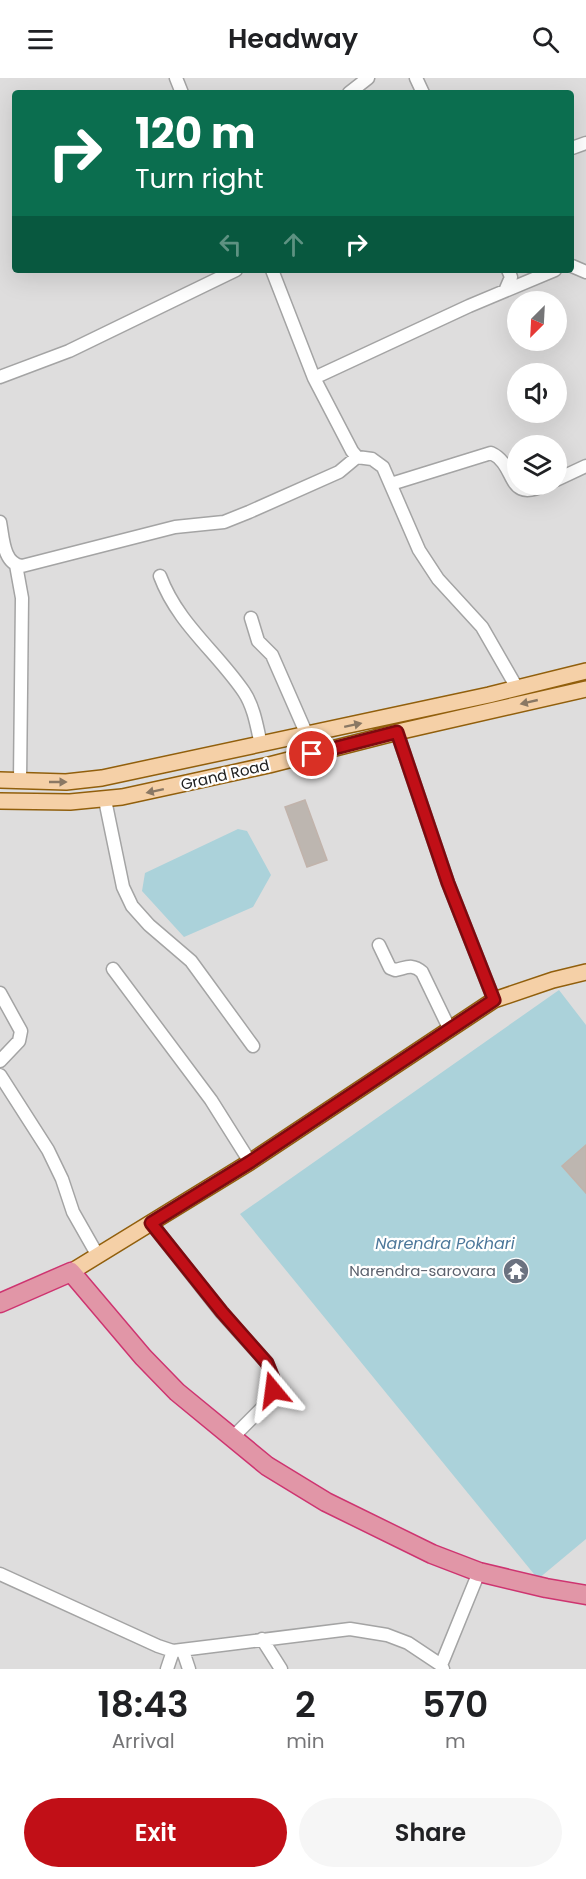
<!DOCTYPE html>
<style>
:root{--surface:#fff;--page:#f6f6f6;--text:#202124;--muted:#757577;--accent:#c10f17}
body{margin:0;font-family:Poppins,sans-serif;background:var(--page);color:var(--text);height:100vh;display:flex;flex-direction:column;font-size:22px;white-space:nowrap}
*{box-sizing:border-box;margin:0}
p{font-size:20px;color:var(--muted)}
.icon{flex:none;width:33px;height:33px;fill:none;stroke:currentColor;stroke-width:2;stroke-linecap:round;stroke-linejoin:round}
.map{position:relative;height:1591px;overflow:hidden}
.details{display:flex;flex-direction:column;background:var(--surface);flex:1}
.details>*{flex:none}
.banner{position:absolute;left:12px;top:12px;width:562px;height:183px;border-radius:6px;box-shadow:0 6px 24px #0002;background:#0b6e4f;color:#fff;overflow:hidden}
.needle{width:39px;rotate:204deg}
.controls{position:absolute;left:507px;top:213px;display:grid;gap:12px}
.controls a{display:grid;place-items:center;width:60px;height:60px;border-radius:50%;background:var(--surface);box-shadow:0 6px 24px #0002;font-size:30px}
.pin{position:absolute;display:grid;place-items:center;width:51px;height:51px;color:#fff;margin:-26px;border:3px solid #fff;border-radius:50%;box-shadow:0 2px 6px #0007}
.me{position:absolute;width:66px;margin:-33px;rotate:344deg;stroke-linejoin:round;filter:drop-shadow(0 0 4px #0008)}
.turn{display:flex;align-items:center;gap:21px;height:126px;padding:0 24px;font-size:27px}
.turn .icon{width:78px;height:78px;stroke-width:2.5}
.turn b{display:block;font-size:42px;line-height:51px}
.lanes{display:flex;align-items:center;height:57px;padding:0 24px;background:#0003;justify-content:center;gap:30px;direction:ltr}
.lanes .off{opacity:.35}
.eta{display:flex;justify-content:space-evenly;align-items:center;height:102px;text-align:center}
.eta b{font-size:36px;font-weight:600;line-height:42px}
.cta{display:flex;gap:12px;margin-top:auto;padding:12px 24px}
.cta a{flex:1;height:69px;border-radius:36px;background:var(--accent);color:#fff;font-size:24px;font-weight:600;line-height:69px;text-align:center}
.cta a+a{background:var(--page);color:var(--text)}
header{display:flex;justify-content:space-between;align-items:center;height:78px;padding:0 24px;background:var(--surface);font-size:27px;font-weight:600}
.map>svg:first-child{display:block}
</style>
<header><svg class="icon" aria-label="menu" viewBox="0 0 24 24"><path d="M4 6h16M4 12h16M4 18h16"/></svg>Headway<svg class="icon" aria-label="search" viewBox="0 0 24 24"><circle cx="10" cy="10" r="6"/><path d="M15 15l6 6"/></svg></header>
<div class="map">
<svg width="586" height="1591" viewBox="0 0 586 1591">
<rect width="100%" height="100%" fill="#f0ede7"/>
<path fill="#dedddd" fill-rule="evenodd" d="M 0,0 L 586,0 L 586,1591 L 0,1591 ZM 15,15 L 572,15 L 572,192 L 15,192 ZM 518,224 L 556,224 L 556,262 L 518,262 ZM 518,296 L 556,296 L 556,334 L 518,334 ZM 518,368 L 556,368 L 556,406 L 518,406 Z"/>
<path fill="#abd2da" d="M 238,751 L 247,753 L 271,797 L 253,829 L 184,859 L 142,813 L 145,795 Z
M 559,912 L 586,947 L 586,1461 L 538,1501 L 240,1136 Z"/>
<path fill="#bdb6b0" stroke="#c1b3ab" stroke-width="1.5" d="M 305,722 L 327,782 L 307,789 L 285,729 Z
M 586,1067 L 586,1115 L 562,1088 Z"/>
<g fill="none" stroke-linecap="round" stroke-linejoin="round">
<g stroke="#a4a4a4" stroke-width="15">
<path id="minor" d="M 176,0 L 182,15
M 416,0 L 423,15
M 349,15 L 368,0
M 572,70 L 586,65
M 572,188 L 586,194
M 272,192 L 314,300 L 352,373 L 357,379 L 372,381 L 383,389 L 419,472 L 438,501 L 482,549 L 517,610
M 505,213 L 511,199 L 508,192
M 0,299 L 69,273 L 236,192
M 314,300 L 469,228 L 555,192
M 556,402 L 586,388
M 391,406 L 491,375 C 518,387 505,427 547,406
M 0,444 C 3,459 3,486 22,488 L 175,449 L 224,444 L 249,434 L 339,394 L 357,379
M 16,487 L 22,520 L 20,703
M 160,498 C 178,546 216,573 244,614 C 254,629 257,649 261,667
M 251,540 L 258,563 L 272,577 L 307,657
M 397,654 L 448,805 L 494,922
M 105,722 L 123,809 L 132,828 L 149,847 L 191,883 L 253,968
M 379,867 L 390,890 L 395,892 C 406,890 412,885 422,894 L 450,952
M 113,891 L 211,1022 L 250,1084
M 0,915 L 21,953 L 19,963 L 0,983
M 0,997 L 48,1072 L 62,1101 L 73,1134 L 98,1178
M 151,1145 L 222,1235 L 267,1285 L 273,1300 L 273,1312 L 268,1324 L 232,1360
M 0,1496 L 158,1568 L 173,1573 L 350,1551 L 387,1557 L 408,1565 L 441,1587
M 262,1561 L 281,1591
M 183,1573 L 189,1591
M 167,1591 L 173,1573
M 443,1591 L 441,1587 L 444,1580 L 479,1494"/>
</g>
<g stroke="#915f0c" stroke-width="18">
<path id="major" d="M 0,702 L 66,704 L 102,700 L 489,617 L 586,593
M 0,723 L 70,724 L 122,719 L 269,687 L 402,653 L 586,611
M 71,1194 L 250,1084 L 494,922 L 553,902 L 586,894"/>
</g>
<g stroke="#ce3470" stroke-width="21">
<path id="highway" d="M 0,1225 L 71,1194 L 143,1279 L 177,1314 L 267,1388 L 326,1424 L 432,1476 L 479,1494 L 546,1510 L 586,1517"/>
</g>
<use href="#minor" stroke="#fff" stroke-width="12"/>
<use href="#major" stroke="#f5d0a7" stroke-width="15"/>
<use href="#highway" stroke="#e196a7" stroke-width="18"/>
</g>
<defs><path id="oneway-solid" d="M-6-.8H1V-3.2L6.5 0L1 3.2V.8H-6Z" transform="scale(1.5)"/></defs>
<g fill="#8a7864">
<use href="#oneway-solid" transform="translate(529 624) rotate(167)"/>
<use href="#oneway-solid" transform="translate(353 647) rotate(-12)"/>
<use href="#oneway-solid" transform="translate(58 704)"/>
<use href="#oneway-solid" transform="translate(155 713) rotate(168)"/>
</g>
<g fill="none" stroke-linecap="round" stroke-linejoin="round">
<g stroke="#7d0a0f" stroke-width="15">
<path id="route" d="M 273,1312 L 273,1300 L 267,1285 L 222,1234 L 151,1145 L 250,1084 L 494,922 L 448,805 L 397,654 L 312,676"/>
</g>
<use href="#route" stroke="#c10f17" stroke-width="10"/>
</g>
<defs>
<g id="temple-disc" transform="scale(1.35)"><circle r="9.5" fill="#6b7280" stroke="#fff"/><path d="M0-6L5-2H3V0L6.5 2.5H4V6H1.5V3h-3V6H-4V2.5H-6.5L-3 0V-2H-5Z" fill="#fff"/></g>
</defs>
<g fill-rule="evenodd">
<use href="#temple-disc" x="516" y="1193"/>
</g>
<g text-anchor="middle" stroke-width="4.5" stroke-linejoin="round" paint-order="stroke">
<g font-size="15" fill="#202020" stroke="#fff">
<text transform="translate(225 697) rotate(-13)" y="5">Grand Road</text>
</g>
<g font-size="15" fill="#5b616d" stroke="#fff" text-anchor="end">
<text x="496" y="1198">Narendra-sarovara</text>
</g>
<g font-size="16" font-style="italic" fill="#4c779a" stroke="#fff">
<text x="445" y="1171">Narendra Pokhari</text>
</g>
</g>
</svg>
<div class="controls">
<a><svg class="needle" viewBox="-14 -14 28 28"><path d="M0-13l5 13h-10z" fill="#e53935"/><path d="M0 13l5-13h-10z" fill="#757577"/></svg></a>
<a><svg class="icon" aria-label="sound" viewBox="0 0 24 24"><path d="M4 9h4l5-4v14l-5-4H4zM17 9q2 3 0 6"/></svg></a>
<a><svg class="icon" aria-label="layers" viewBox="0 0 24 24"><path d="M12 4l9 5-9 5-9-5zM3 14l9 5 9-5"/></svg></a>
</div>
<div class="pin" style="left:312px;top:676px;background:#d93025"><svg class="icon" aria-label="arrive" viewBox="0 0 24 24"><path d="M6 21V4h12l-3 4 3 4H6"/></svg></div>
<svg class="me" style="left:273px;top:1312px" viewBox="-20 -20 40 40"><path d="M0-17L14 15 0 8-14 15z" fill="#c10f17" stroke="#fff" stroke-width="4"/></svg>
<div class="banner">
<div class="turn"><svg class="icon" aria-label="right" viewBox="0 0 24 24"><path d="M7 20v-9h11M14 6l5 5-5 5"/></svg><div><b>120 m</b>Turn right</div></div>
<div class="lanes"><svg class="icon off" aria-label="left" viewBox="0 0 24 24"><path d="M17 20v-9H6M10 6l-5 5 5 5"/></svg><svg class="icon off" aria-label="ahead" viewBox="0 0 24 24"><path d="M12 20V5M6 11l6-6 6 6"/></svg><svg class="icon" aria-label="right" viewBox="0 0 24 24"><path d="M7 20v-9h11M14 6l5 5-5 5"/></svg></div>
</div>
</div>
<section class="details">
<div class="eta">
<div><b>18:43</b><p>Arrival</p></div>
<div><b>2</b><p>min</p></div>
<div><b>570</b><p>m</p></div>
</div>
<div class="cta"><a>Exit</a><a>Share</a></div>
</section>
